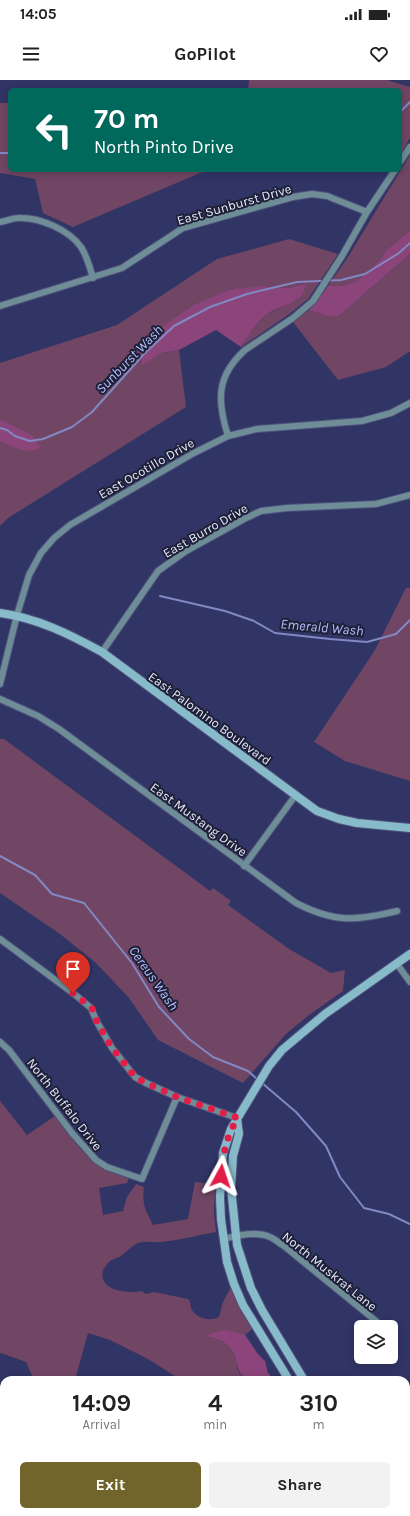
<!DOCTYPE html>
<style>
:root{--surface:#fff;--page:#f2f2f2;--text:#222;--muted:#767676;--accent:#71652b}
body{margin:0;font-family:Karla,sans-serif;background:var(--page);color:var(--text);height:100vh;display:flex;flex-direction:column;font-size:15px;white-space:nowrap}
*{box-sizing:border-box;margin:0}
p{font-size:13px;color:var(--muted)}
.icon{flex:none;width:22px;height:22px;fill:none;stroke:currentColor;stroke-width:2;stroke-linecap:round;stroke-linejoin:round}
.map{position:relative;flex:1;overflow:hidden}
.side{position:absolute;left:0px;top:1296px;width:410px;height:140px;display:flex;flex-direction:column;background:var(--surface);border-radius:12px 12px 0 0;box-shadow:0 2px 10px #0003}
.side>*{flex:none}
.guide{position:absolute;left:8px;top:8px;width:394px;height:84px;border-radius:6px;box-shadow:0 2px 10px #0003;background:#00695c;color:#fff;overflow:hidden}
.controls{position:absolute;left:354px;top:1240px;display:grid;gap:8px}
.controls a{display:grid;place-items:center;width:44px;height:44px;border-radius:6px;background:var(--surface);box-shadow:0 2px 10px #0003;font-size:20px}
.pin{position:absolute;display:grid;place-items:center;width:34px;height:34px;color:#fff;margin:-41px -17px;border-radius:50% 50% 50% 0;rotate:-45deg;box-shadow:0 0 4px #0007}
.pin .icon{rotate:45deg}
.me{position:absolute;width:44px;margin:-22px;rotate:5deg;stroke-linejoin:round;filter:drop-shadow(0 0 3px #0008)}
.turn{display:flex;align-items:center;gap:14px;height:84px;padding:0 20px;font-size:18px}
.turn .icon{width:52px;height:52px;stroke-width:2.5}
.turn b{display:block;font-size:28px;line-height:34px}
.eta{display:flex;justify-content:space-evenly;align-items:center;height:68px;text-align:center}
.eta b{font-size:24px;font-weight:700;line-height:28px}
.primary-button{display:flex;gap:8px;margin-top:auto;padding:8px 20px}
.primary-button a{flex:1;height:46px;border-radius:6px;background:var(--accent);color:#fff;font-size:16px;font-weight:700;line-height:46px;text-align:center}
.primary-button a+a{background:var(--page);color:var(--text)}
.status{display:flex;justify-content:space-between;align-items:center;height:28px;padding:0 20px;background:var(--surface);direction:ltr}
.status svg{height:11px;fill:currentColor}
header{display:flex;justify-content:space-between;align-items:center;height:52px;padding:0 20px;background:var(--surface);font-size:18px;font-weight:700}
.map>svg:first-child{display:block}
</style>
<div class="status"><b>14:05</b><svg viewBox="0 0 49 12"><path d="M0 12V9h3v3zM5 12V6h3v6zM10 12V3h3v9zM15 12V0h3v12zM26 1h20v11H26zM47 4h2v5h-2z"/></svg></div>
<header><svg class="icon" aria-label="menu" viewBox="0 0 24 24"><path d="M4 6h16M4 12h16M4 18h16"/></svg>GoPilot<svg class="icon" aria-label="heart" viewBox="0 0 24 24"><path d="M12 20l-8-8c-3-5 5-10 8-4 3-6 11-1 8 4z"/></svg></header>
<div class="map">
<svg width="410" height="1436" viewBox="0 0 410 1436">
<rect width="100%" height="100%" fill="#313565"/>
<path fill="#704664" d="M 249,0 L 387,0 L 410,7 L 410,58 L 400,75 L 400,10 L 248,10 Z
M 0,23 L 10,23 L 10,90 L 213,90 L 200,93 L 73,147 L 43,133 L 35,99 L 0,93 Z
M 410,75 L 410,151 L 386,170 L 382,178 L 356,202 L 342,206 L 328,206 L 348,177 Z
M 289,159 L 338,174 L 308,219 L 288,235 L 241,267 L 250,252 L 267,234 L 297,220 L 305,204 L 288,208 L 264,206 L 142,284 L 162,273 L 179,270 L 186,327 L 8,438 L 0,446 L 0,283 L 117,245 L 217,179 Z
M 410,174 L 410,271 L 386,287 L 338,300 L 293,242 L 309,230 L 327,236 L 339,236 Z
M 406,508 L 410,508 L 410,701 L 345,681 L 314,662 L 375,570 Z
M 0,659 L 4,659 L 210,811 L 213,808 L 231,821 L 228,825 L 289,869 L 331,893 L 345,890 L 343,911 L 309,935 L 286,954 L 243,1003 L 158,960 L 129,918 L 96,883 L 60,854 L 0,813 Z
M 0,1021 L 27,1055 L 55,1036 C 77,1066 91,1088 129,1098 L 127,1103 L 99,1108 L 103,1135 L 123,1131 L 127,1117 L 136,1104 L 144,1107 C 142,1125 145,1129 153,1145 L 188,1139 L 195,1102 L 215,1104 L 214,1133 L 216,1152 C 198,1155 180,1160 162,1162 C 154,1163 145,1160 138,1163 C 132,1166 126,1172 121,1176 C 116,1179 111,1179 108,1183 C 107,1184 105,1188 104,1188 C 95,1211 128,1214 142,1211 L 146,1214 L 154,1212 L 188,1219 C 191,1222 190,1224 191,1228 C 195,1238 210,1242 219,1237 L 223,1222 L 231,1207 L 253,1248 L 245,1255 L 209,1257 C 226,1261 233,1266 237,1284 C 237,1288 238,1292 241,1295 C 243,1297 247,1299 250,1300 L 181,1300 L 148,1279 L 110,1260 L 88,1253 L 75,1300 L 34,1300 L 26,1282 L 1,1273 L 0,1274 Z
M 0,1335 L 4,1335 L 4,1432 L 0,1433 Z
M 136,1432 L 380,1432 L 403,1435 L 410,1435 L 410,1436 L 123,1436 Z"/>
<path fill="#8c457b" d="M 410,151 L 410,174 L 339,236 L 327,236 L 309,230 L 318,220 L 328,206 L 342,206 L 356,202 L 382,178 L 386,170 Z
M 305,204 C 305,225 278,225 266,235 C 256,244 248,255 241,267 L 216,250 L 179,270 L 162,273 L 142,285 L 142,271 L 165,245 L 194,225 L 229,210 L 264,206 L 288,208 Z
M 0,341 L 3,341 L 32,355 L 40,367 C 29,377 11,365 0,361 Z
M 226,1250 L 245,1255 L 258,1274 L 265,1281 L 268,1293 L 275,1300 C 267,1300 257,1302 250,1300 C 228,1294 248,1265 209,1257 L 208,1256 L 211,1253 Z"/>
<g fill="none" stroke-linecap="round" stroke-linejoin="round">
<path stroke="#8288c3" stroke-width="2" d="M 400,32 L 410,22
M 0,73 L 10,73
M 0,348 L 7,350 L 15,356 L 30,361 L 43,359 L 72,347 L 92,332 L 144,274 L 174,246 L 210,227 L 247,214 L 297,202 L 341,200 L 365,194 L 399,173 L 410,163
M 160,516 L 225,531 L 254,541 L 275,553 L 330,559 L 367,562 L 396,554 L 410,540
M 0,776 L 35,795 L 52,814 L 84,823 L 132,883 L 159,927 L 189,959 L 213,977 L 248,991 L 258,1000
M 262,1003 L 296,1032 L 326,1066 L 340,1097 L 364,1128 L 389,1134 L 410,1144"/>
<g stroke="#4e527d" stroke-width="8">
<path id="street" d="M 400,82 L 410,67
M 0,142 C 7,141 15,137 21,138 C 41,138 69,150 81,167 C 87,176 90,188 93,198
M 0,226 L 122,188 L 183,148 L 293,117 L 312,114 L 327,116 L 367,132
M 228,356 C 217,321 216,296 245,270 L 293,238 L 313,221 L 342,176 L 367,132 L 395,90
M 102,572 L 158,491 L 186,471 L 244,439 L 261,431 L 287,428 L 376,424 L 410,415
M 0,604 L 17,535 L 29,495 L 41,473 L 54,458 L 70,445 L 192,374 L 228,356 L 257,349 L 362,341 L 391,333 L 410,323
M 0,619 L 38,636 L 59,649 L 296,823 C 335,843 355,841 397,831
M 244,786 L 295,716
M 0,859 L 73,913 L 91,928 L 97,942 L 112,968 L 135,997 L 146,1003 L 177,1017 L 237,1038
M 397,884 L 410,902
M 0,962 L 9,970 L 72,1053 L 96,1080 L 107,1087 L 142,1099 L 177,1017
M 224,1159 C 238,1155 257,1151 270,1157 C 275,1159 279,1163 284,1166 L 376,1241
M 0,1331 L 4,1330
M 406,1407 L 410,1407
M 406,1425 L 410,1425"/>
</g>
<g stroke="#4e527d" stroke-width="10">
<path id="secondary" d="M 0,533 C 37,538 69,554 102,572 L 317,731 L 339,739 L 357,743 L 410,748
M 237,1038 L 239,1054 L 233,1076 L 231,1108 L 237,1165 L 251,1208 L 262,1230 L 304,1300
M 289,1300 L 243,1225 L 234,1204 L 227,1182 L 221,1139 L 220,1117 L 223,1073 L 231,1049 L 269,986 L 282,970 L 325,934 L 410,874"/>
</g>
<g stroke="#4e527d" stroke-width="10">
<path id="primary" d="M 406,1323 L 410,1321
M 406,1339 L 410,1338
M 56,1436 L 68,1432
M 103,1436 L 116,1432"/>
</g>
<use href="#street" stroke="#6e8d96" stroke-width="6"/>
<use href="#secondary" stroke="#88bbc9" stroke-width="8"/>
<use href="#primary" stroke="#9cdef1" stroke-width="9"/>
</g>
<g fill="none" stroke-linecap="round" stroke-linejoin="round">
<path stroke="#e11d48" stroke-width="7" stroke-dasharray="0 12.6" d="M 73,913 L 92,928 L 97,942 L 112,968 L 135,997 L 146,1003 L 177,1017 L 238,1038 C 226,1056 223,1075 221,1096"/>
</g>
<g text-anchor="middle" stroke-width="4" stroke-linejoin="round" paint-order="stroke">
<g font-size="13" fill="#e5e8fb" stroke="#1d2036">
<text transform="translate(234 124) rotate(-16)" y="5">East Sunburst Drive</text>
<text transform="translate(146 388) rotate(-30)" y="5">East Ocotillo Drive</text>
<text transform="translate(205 450) rotate(-30)" y="5">East Burro Drive</text>
<text transform="translate(210 638) rotate(36)" y="5">East Palomino Boulevard</text>
<text transform="translate(199 739) rotate(36)" y="5">East Mustang Drive</text>
<text transform="translate(65 1024) rotate(52)" y="5">North Buffalo Drive</text>
<text transform="translate(330 1191) rotate(39)" y="5">North Muskrat Lane</text>
</g>
<g font-size="14" font-style="italic" fill="#b4befd" stroke="#1d2036">
<text transform="translate(129 279) rotate(-46)" y="5">Sunburst Wash</text>
<text transform="translate(322 547) rotate(5)" y="5">Emerald Wash</text>
<text transform="translate(154 898) rotate(55)" y="5">Cereus Wash</text>
</g>
</g>
</svg>
<div class="controls">
<a><svg class="icon" aria-label="layers" viewBox="0 0 24 24"><path d="M12 4l9 5-9 5-9-5zM3 14l9 5 9-5"/></svg></a>
</div>
<div class="pin" style="left:73px;top:913px;background:#d93025"><svg class="icon" aria-label="arrive" viewBox="0 0 24 24"><path d="M6 21V4h12l-3 4 3 4H6"/></svg></div>
<svg class="me" style="left:221px;top:1096px" viewBox="-20 -20 40 40"><path d="M0-17L14 15 0 8-14 15z" fill="#e11d48" stroke="#fff" stroke-width="4"/></svg>
<div class="guide">
<div class="turn"><svg class="icon" aria-label="left" viewBox="0 0 24 24"><path d="M17 20v-9H6M10 6l-5 5 5 5"/></svg><div><b>70 m</b>North Pinto Drive</div></div>
</div>
<section class="side">
<div class="eta">
<div><b>14:09</b><p>Arrival</p></div>
<div><b>4</b><p>min</p></div>
<div><b>310</b><p>m</p></div>
</div>
<div class="primary-button"><a>Exit</a><a>Share</a></div>
</section>
</div>
